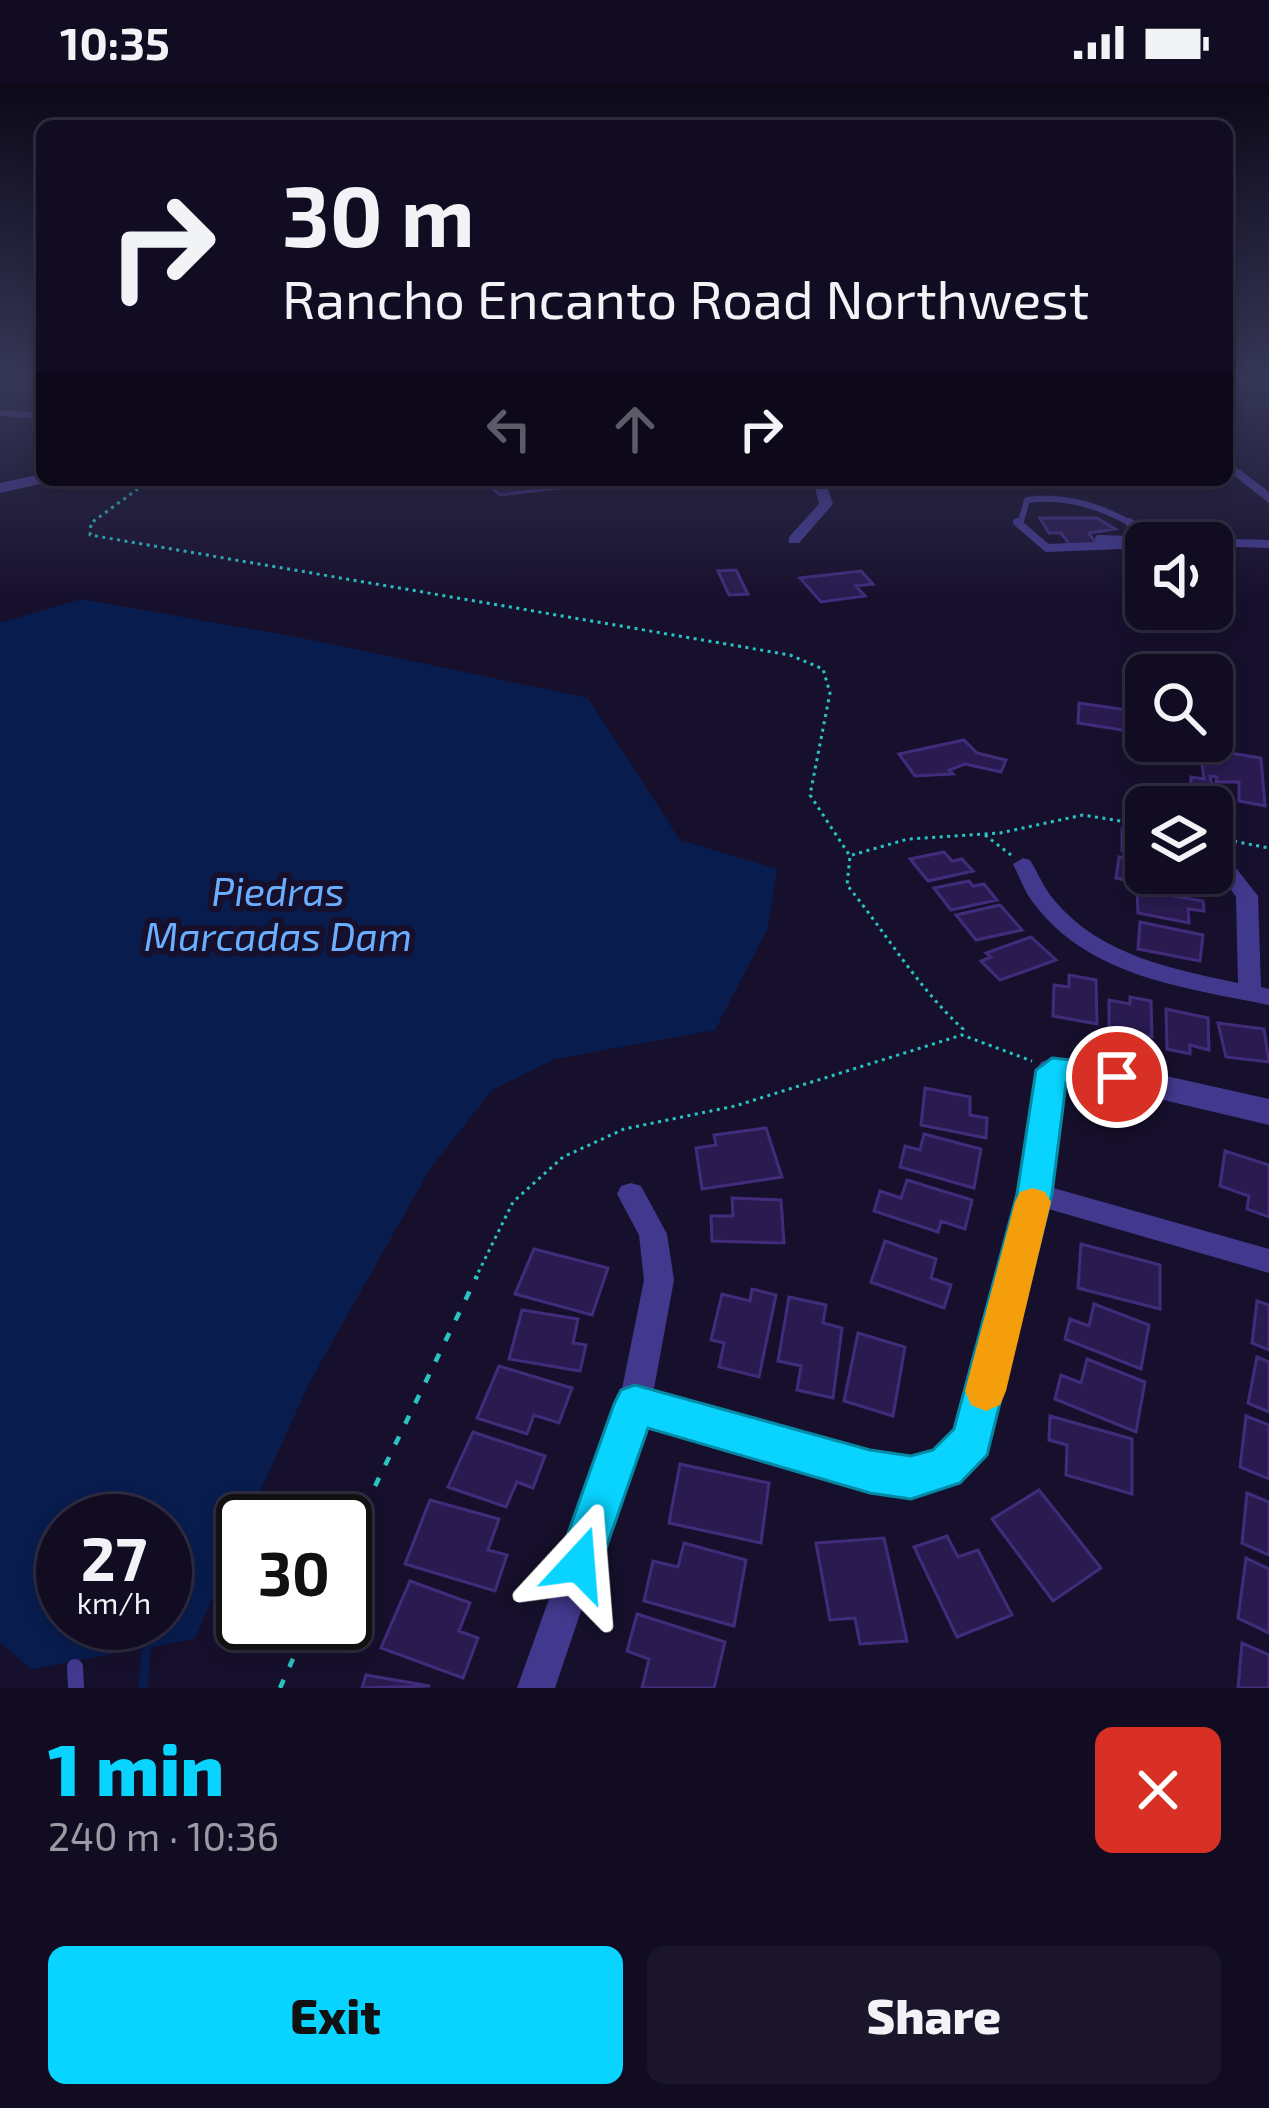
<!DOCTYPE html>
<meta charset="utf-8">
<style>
:root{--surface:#110c22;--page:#1a152a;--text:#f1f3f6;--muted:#9c9ba5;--line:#302c40;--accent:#08d4ff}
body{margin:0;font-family:"Exo 2",sans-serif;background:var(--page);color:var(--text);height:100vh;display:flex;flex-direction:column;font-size:45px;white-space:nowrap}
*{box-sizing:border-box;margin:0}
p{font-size:39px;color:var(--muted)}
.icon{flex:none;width:66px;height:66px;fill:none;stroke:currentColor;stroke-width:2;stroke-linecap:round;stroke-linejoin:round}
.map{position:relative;height:1604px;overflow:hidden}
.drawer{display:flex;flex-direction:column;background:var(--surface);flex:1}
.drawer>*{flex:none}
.top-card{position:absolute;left:36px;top:36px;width:1197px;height:366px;border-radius:18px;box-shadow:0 6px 18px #0003,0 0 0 3px var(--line);background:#110c22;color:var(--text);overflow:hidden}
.tools{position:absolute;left:1125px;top:438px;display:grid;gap:24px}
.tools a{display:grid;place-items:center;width:108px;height:108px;border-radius:18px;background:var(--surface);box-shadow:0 6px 18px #0003,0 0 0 3px var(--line);font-size:60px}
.speed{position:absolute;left:36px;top:1410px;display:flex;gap:24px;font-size:60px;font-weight:700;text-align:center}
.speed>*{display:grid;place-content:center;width:156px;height:156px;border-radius:50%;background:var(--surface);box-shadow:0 6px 18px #0003,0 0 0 3px var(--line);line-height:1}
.speed small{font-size:30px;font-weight:400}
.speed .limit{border:6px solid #111;border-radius:18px;background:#fff;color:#111}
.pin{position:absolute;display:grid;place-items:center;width:102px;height:102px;color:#fff;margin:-51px;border:6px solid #fff;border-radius:50%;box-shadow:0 3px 12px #0007}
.me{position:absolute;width:132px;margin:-66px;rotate:19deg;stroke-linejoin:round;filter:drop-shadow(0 0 9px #0008)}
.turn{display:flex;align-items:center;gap:42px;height:252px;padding:0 48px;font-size:54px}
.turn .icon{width:156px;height:156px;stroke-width:2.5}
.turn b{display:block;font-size:84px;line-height:102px}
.lanes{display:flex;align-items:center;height:114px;padding:0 48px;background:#0003;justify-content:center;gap:60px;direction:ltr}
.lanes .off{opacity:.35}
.round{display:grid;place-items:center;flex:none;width:126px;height:126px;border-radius:18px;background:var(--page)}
.headline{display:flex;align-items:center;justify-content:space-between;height:204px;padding:0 48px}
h1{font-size:72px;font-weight:800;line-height:90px;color:var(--accent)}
.cta{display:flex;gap:24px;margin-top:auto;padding:24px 48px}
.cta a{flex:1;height:138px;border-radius:18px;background:var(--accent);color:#111;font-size:48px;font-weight:800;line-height:138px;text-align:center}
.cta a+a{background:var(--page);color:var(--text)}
.status{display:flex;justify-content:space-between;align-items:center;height:84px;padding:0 60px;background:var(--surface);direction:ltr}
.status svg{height:33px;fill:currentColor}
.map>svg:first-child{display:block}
</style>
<div class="status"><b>10:35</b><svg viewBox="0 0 49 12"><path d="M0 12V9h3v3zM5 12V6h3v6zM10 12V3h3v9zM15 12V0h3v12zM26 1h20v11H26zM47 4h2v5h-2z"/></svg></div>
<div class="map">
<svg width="1269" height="1604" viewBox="0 0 1269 1604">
<rect width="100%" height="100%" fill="#17102d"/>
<path fill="#081c4e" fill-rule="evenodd" d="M 81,515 L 307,555 L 588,614 L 680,756 L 777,785 L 768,844 L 715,946 L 555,975 L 492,1006 L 430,1085 L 309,1299 L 194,1555 L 31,1585 L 0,1558 L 0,539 ZM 63,1437 L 165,1437 L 165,1539 L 63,1539 Z"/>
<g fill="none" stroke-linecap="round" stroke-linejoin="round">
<path stroke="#081c4e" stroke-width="9" d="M 143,1604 L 147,1560"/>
</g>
<path fill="#291b4f" stroke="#412c7c" stroke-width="3" d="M 483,396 L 503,396 L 509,403 L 561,398 L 555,400 L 558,404 L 500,411 Z
M 1040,434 L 1097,434 L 1115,445 L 1089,449 L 1097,461 L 1070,461 L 1061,449 L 1049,449 Z
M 736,486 L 748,510 L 729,511 L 718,487 Z
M 861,487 L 873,500 L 856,502 L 865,512 L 821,518 L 800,494 Z
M 1159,529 L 1183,531 L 1195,546 L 1162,542 Z
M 1079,619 L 1141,628 L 1141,649 L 1078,639 Z
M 964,656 L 977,669 L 1006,676 L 1001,688 L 965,680 L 949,686 L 953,690 L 915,692 L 899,670 Z
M 1200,664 L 1261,674 L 1265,722 L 1239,717 L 1239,698 L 1216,698 L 1217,693 L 1210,692 L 1214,713 L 1191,709 L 1191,693 L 1204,695 Z
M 1122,745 L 1146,749 L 1146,771 L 1122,767 Z
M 944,768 L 952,777 L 962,775 L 973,787 L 928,797 L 910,775 Z
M 1119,773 L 1146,779 L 1146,789 L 1171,789 L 1171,796 L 1159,794 L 1158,803 L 1116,794 Z
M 969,797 L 973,802 L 984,800 L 997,816 L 951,826 L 934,804 Z
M 1137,806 L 1203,817 L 1204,827 L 1188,825 L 1189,839 L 1138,829 Z
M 1000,821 L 1022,846 L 976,856 L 956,831 Z
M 1140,838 L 1203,851 L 1200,877 L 1138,865 Z
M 1031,853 L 1056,876 L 1000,896 L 981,877 L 991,873 L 986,869 Z
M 1069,891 L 1096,896 L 1097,940 L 1053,932 L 1054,901 L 1069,903 Z
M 1130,913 L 1151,917 L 1152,953 L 1109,945 L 1109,916 L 1130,920 Z
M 1166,925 L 1208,934 L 1209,966 L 1190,961 L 1190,970 L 1167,965 Z
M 1218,939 L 1264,945 L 1269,978 L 1226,973 Z
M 925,1004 L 970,1013 L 970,1031 L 987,1034 L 986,1054 L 921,1041 Z
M 766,1044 L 782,1093 L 702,1105 L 696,1064 L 716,1061 L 714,1051 Z
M 924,1050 L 981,1065 L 974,1104 L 900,1083 L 905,1062 L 920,1066 Z
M 1225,1067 L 1269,1081 L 1269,1133 L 1247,1125 L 1249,1112 L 1220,1102 Z
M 907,1096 L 972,1116 L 965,1145 L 941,1137 L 938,1148 L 874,1127 L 880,1107 L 901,1114 Z
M 732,1114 L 781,1116 L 784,1159 L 712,1157 L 711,1132 L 733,1132 Z
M 885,1157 L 936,1175 L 931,1194 L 951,1201 L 944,1224 L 871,1198 Z
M 1081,1160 L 1160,1181 L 1160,1225 L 1078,1204 Z
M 534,1165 L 608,1184 L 592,1231 L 515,1210 Z
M 752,1205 L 776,1211 L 759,1293 L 719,1283 L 724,1259 L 711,1256 L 722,1210 L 750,1217 Z
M 789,1213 L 826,1221 L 823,1239 L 842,1244 L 833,1314 L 797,1306 L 801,1282 L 778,1277 Z
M 1257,1217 L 1269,1221 L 1269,1266 L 1252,1259 Z
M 1094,1220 L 1149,1241 L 1141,1285 L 1065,1255 L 1070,1235 L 1089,1242 Z
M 522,1226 L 578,1235 L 573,1259 L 586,1261 L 580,1287 L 509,1275 Z
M 858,1249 L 905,1263 L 893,1332 L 844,1317 Z
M 1257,1273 L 1269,1278 L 1269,1328 L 1248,1319 Z
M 1087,1275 L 1145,1298 L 1136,1348 L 1055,1315 L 1061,1291 L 1081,1299 Z
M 499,1282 L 572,1304 L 559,1339 L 534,1331 L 527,1350 L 477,1334 Z
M 1050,1332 L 1132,1355 L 1132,1410 L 1066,1391 L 1067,1361 L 1049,1356 Z
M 1246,1332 L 1269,1341 L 1269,1395 L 1240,1383 Z
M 473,1348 L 545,1372 L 533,1404 L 517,1398 L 506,1423 L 448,1403 Z
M 680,1380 L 769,1399 L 761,1459 L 669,1439 Z
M 1039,1406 L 1101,1484 L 1053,1517 L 992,1435 Z
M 1247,1409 L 1269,1418 L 1269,1471 L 1242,1459 Z
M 430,1416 L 499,1435 L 488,1466 L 507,1471 L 495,1507 L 405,1480 Z
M 947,1452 L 958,1473 L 978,1466 L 1012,1531 L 957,1553 L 914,1463 Z
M 884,1454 L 907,1557 L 860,1560 L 855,1534 L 830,1536 L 816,1459 Z
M 684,1459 L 746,1476 L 734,1542 L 644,1517 L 653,1477 L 678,1483 Z
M 1246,1474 L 1269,1485 L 1269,1549 L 1238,1534 Z
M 410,1497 L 470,1519 L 459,1547 L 478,1554 L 463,1594 L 381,1564 Z
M 637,1530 L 725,1558 L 714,1604 L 642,1604 L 649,1575 L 627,1567 Z
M 1242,1559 L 1269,1571 L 1269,1604 L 1238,1604 Z
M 366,1591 L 430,1602 L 362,1604 Z"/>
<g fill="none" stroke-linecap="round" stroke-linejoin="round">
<path stroke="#2ac3c4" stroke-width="3" stroke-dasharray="3 4.5" stroke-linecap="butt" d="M 150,396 L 91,439 L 90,451 L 790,571 L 823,585 L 830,609 L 810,711 L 850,772 L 847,801 C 886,849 918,904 963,945 L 962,951
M 985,751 L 1011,771
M 1212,753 L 1269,764
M 852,771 L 908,755 L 1000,749 L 1083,731 L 1146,741
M 475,1195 L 513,1118 L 563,1073 L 624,1045 L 735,1022 L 962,951 L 1032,977"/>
<path stroke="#2ac3c4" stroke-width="4.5" stroke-dasharray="9 14" stroke-linecap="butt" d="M 345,1464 L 477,1192
M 280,1604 L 309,1539"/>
<path stroke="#42398e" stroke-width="6" d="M 1020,441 L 1027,416 C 1066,411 1100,422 1134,441"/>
<path stroke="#42398e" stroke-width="8" d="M 1017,438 L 1047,464 L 1146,460
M 1129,438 L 1159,457
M 1099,455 L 1269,460"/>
<path stroke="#42398e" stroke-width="16" d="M 75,1583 L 76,1604"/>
<path fill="#42398e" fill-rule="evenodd" d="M 0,326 L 42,329 L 42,335 L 0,332 Z
M 1227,376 L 1269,408 L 1269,419 L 1227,386 Z
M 813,396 L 825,396 L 833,420 L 799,459 L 789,459 L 789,453 L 819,420 Z
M 1023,774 L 1030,776 C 1038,789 1044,804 1054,816 C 1100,871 1171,885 1238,899 L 1236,813 L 1215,783 L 1218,779 L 1232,779 L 1258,812 L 1261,903 L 1269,905 L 1269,921 C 1186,904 1090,893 1035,821 C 1025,809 1020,794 1013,780 Z
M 1052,977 L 1061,979 L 1064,986 L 1050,1103 L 1269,1165 L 1269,1189 L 1045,1124 L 983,1367 L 957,1396 L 911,1410 L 870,1403 L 645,1338 L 555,1604 L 517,1604 L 619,1320 L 644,1196 L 639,1151 L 617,1110 L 621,1102 L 631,1099 L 641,1102 L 667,1150 L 674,1196 L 653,1310 L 870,1371 L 911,1376 L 936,1370 L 958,1347 L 1021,1110 L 1040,986 L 1043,979 Z"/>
<path fill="#42398e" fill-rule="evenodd" d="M 42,390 L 48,398 L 0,409 L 0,399 Z
M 1052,974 L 1117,981 L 1269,1015 L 1269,1041 L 1117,1005 L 1041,994 L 1036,986 L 1041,978 Z"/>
</g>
<linearGradient id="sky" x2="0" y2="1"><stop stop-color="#0d0919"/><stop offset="0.57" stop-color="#363757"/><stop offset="1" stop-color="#363757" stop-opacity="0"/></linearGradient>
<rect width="1269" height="516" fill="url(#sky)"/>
<path fill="#08d4ff" stroke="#058aa6" stroke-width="3" d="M 1052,974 L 1117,981 L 1133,993 L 1117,1005 L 1066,999 L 1052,1110 L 987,1371 L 960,1399 L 911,1415 L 870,1409 L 648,1344 L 595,1496 L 579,1502 L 563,1496 L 557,1480 L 614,1320 L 621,1306 L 635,1301 L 870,1366 L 911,1372 L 933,1366 L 954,1345 L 1017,1110 L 1036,986 Z"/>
<path fill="#f59e0b" d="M 1033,1104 L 1045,1108 L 1051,1118 L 1006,1307 L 1000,1321 L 986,1327 L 971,1321 L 965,1307 L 1015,1118 L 1020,1108 Z"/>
<g text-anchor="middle" stroke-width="12" stroke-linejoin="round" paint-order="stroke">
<g font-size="39" font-style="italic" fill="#6aafff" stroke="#17102d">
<text x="278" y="822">Piedras<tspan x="278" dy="45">Marcadas Dam</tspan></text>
</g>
</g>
</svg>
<div class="tools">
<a><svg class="icon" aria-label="sound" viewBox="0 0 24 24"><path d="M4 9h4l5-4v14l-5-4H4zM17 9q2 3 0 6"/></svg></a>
<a><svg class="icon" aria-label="search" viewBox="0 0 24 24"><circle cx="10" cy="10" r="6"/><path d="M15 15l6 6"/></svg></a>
<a><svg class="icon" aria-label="layers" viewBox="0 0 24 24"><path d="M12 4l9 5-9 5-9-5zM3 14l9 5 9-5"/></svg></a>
</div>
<div class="speed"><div>27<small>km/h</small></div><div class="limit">30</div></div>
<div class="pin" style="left:1117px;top:993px;background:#d93025"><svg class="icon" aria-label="arrive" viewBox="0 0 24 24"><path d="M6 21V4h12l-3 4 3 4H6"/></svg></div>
<svg class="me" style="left:579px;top:1480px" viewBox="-20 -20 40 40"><path d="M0-17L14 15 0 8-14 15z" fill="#08d4ff" stroke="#fff" stroke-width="4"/></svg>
<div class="top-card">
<div class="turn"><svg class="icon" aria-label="right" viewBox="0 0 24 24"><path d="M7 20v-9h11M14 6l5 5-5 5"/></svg><div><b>30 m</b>Rancho Encanto Road Northwest</div></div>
<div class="lanes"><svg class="icon off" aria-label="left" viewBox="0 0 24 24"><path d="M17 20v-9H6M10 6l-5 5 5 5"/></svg><svg class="icon off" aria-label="ahead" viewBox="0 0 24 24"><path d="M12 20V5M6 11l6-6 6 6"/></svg><svg class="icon" aria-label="right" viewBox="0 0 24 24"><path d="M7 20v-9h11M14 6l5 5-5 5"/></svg></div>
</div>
</div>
<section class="drawer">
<div class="headline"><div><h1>1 min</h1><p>240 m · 10:36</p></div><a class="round" style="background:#d93025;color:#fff"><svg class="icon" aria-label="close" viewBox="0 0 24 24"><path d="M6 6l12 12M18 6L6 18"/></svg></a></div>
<div class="cta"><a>Exit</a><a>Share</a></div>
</section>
